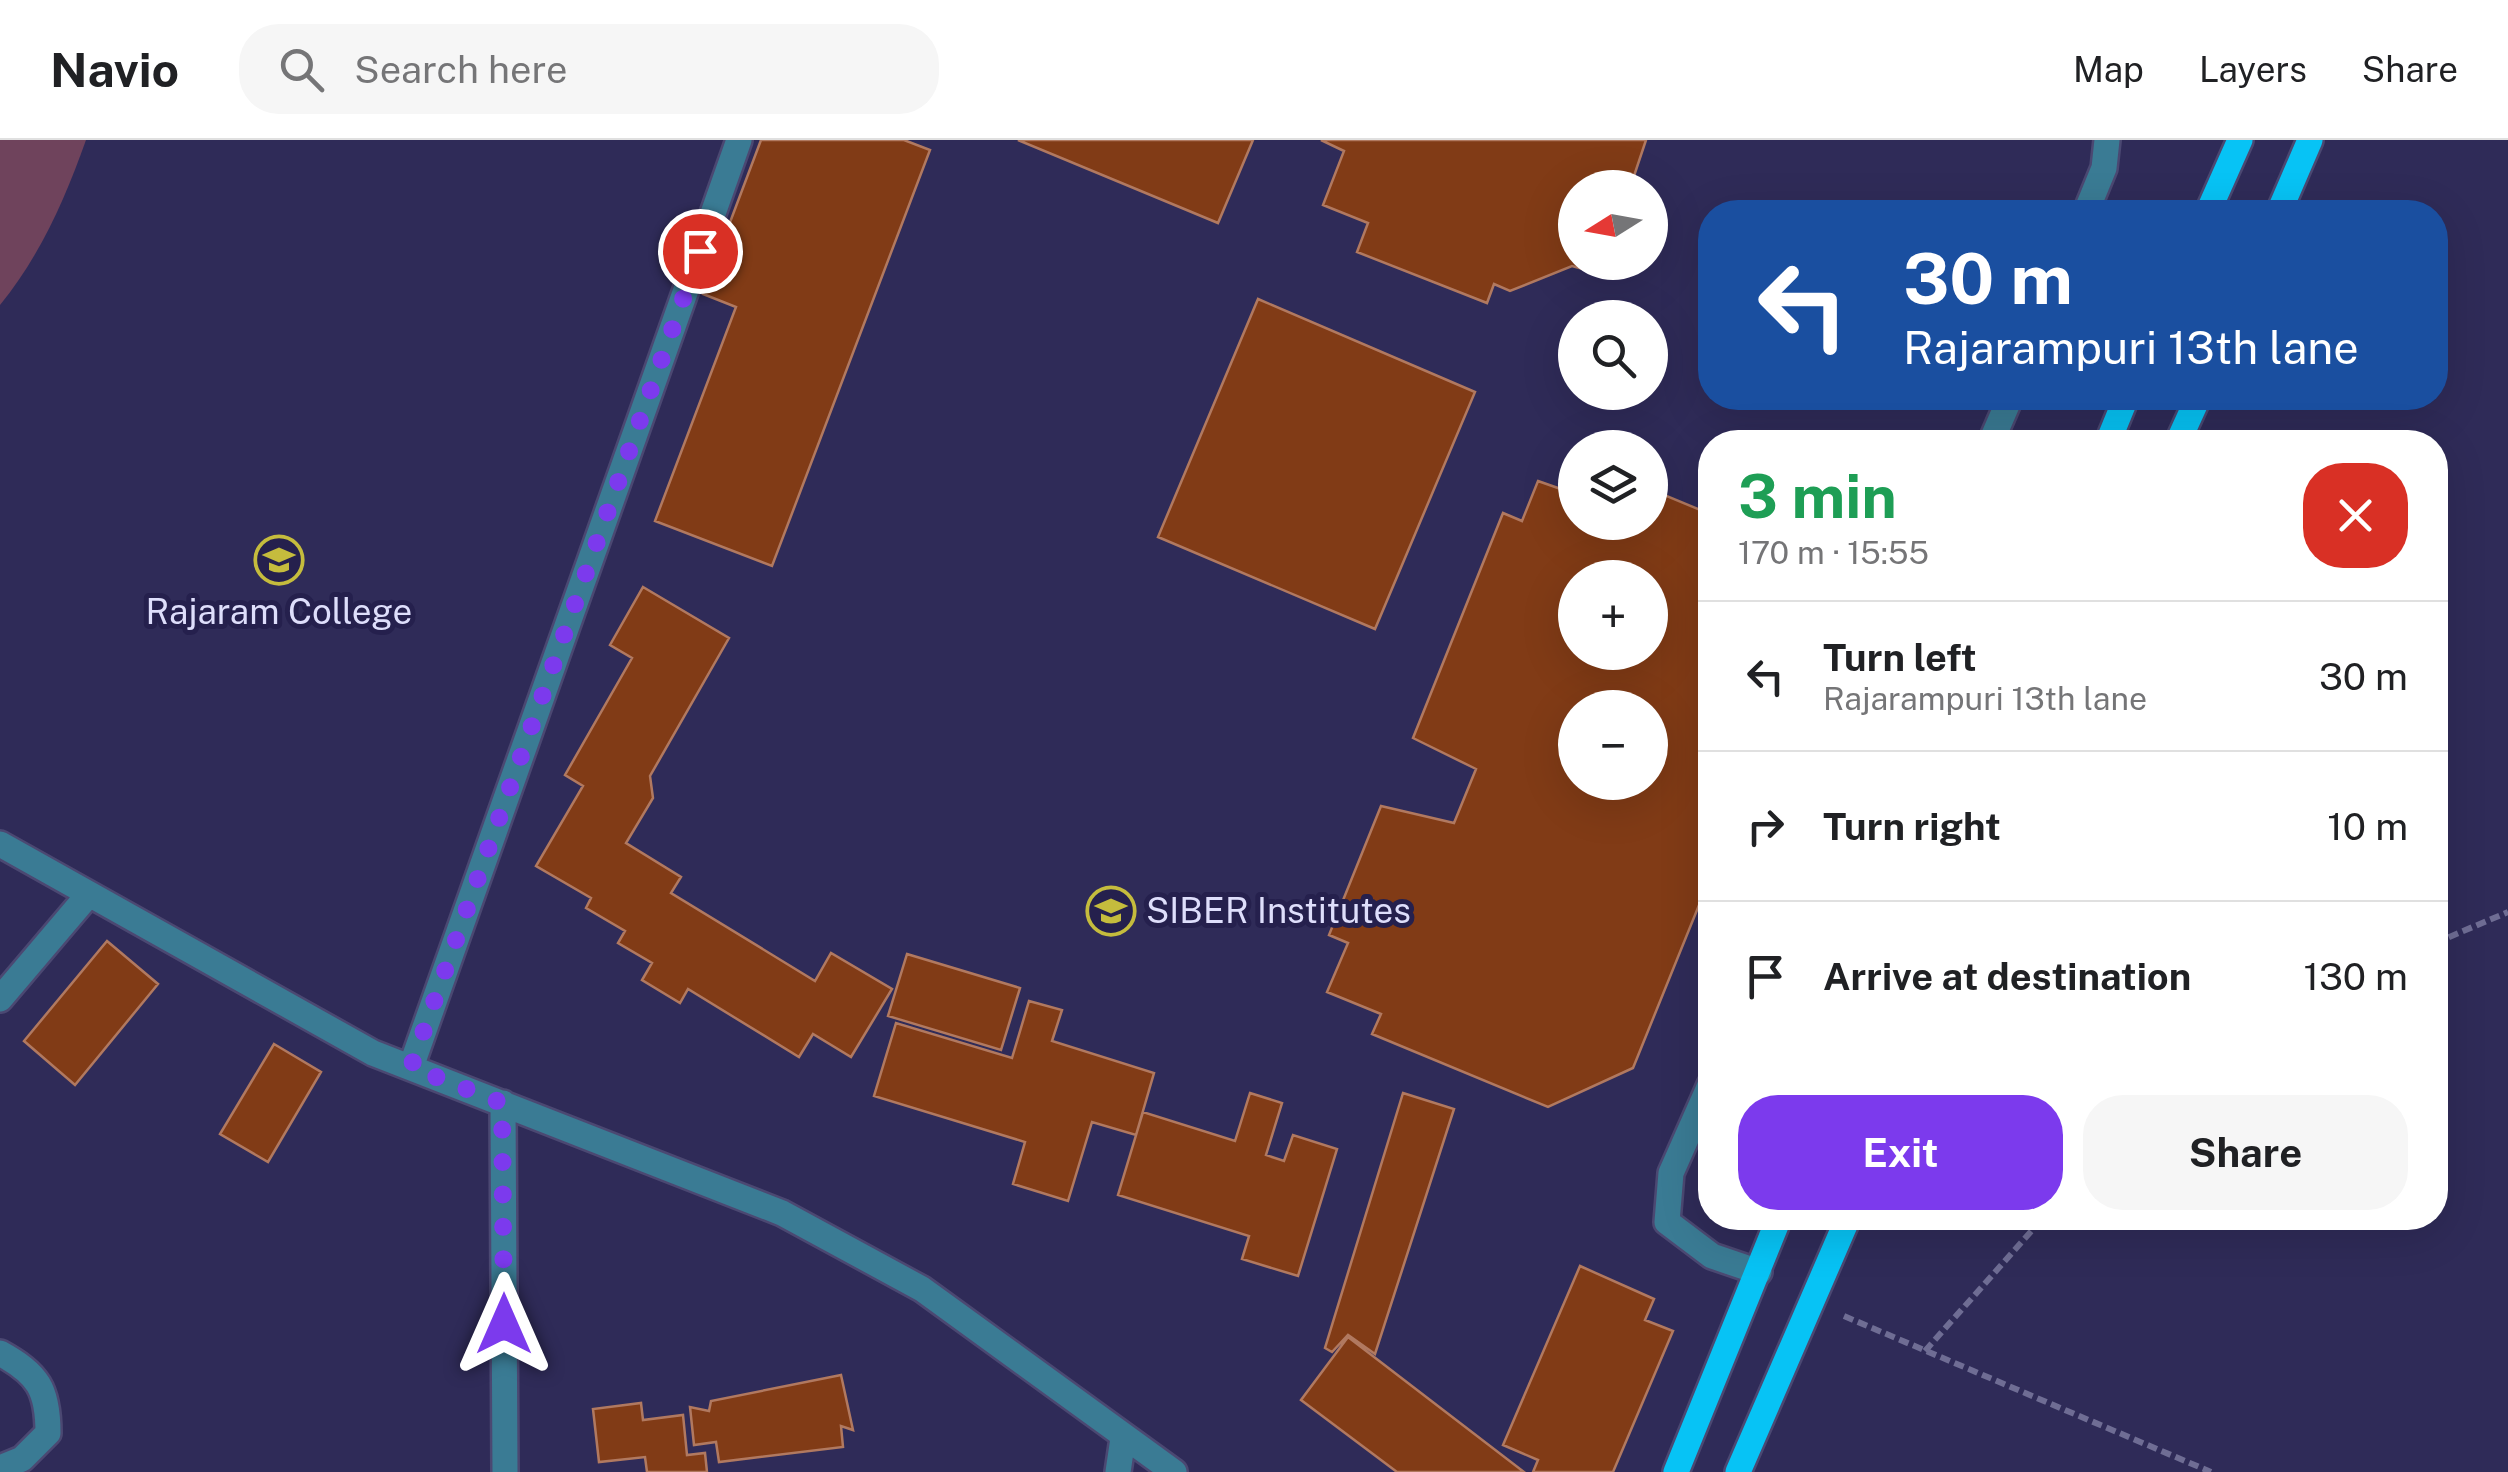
<!DOCTYPE html>
<meta charset="utf-8">
<style>
:root{--surface:#fff;--page:#f6f6f6;--text:#202124;--muted:#757577;--line:#e0e0e0;--accent:#7c3aed}
body{margin:0;font-family:"Public Sans",sans-serif;background:var(--page);color:var(--text);height:100vh;display:flex;flex-direction:column;font-size:38px;white-space:nowrap}
*{box-sizing:border-box;margin:0}
p{font-size:32px;color:var(--muted)}
.icon{flex:none;width:55px;height:55px;fill:none;stroke:currentColor;stroke-width:2;stroke-linecap:round;stroke-linejoin:round}
.map{position:relative;flex:1;overflow:hidden}
.panel{position:absolute;left:1698px;top:290px;width:750px;height:800px;display:flex;flex-direction:column;background:var(--surface);border-radius:40px;box-shadow:0 10px 40px #0002}
.panel>*{flex:none}
.hud{position:absolute;left:1698px;top:60px;width:750px;height:210px;border-radius:40px;box-shadow:0 10px 40px #0002;background:#1a4fa0;color:#fff;overflow:hidden}
.needle{width:65px;rotate:259deg}
.buttons{position:absolute;left:1558px;top:30px;display:grid;gap:20px}
.buttons a{display:grid;place-items:center;width:110px;height:110px;border-radius:50%;background:var(--surface);box-shadow:0 10px 40px #0002;font-size:50px}
.pin{position:absolute;display:grid;place-items:center;width:85px;height:85px;color:#fff;margin:-42px;border:5px solid #fff;border-radius:50%;box-shadow:0 2px 10px #0007}
.me{position:absolute;width:110px;margin:-55px;rotate:0deg;stroke-linejoin:round;filter:drop-shadow(0 0 8px #0008)}
.turn{display:flex;align-items:center;gap:35px;height:210px;padding:0 40px;font-size:45px}
.turn .icon{width:130px;height:130px;stroke-width:2.5}
.turn b{display:block;font-size:70px;line-height:85px}
.round{display:grid;place-items:center;flex:none;width:105px;height:105px;border-radius:40px;background:var(--page)}
.overview{display:flex;align-items:center;justify-content:space-between;height:170px;padding:0 40px}
h1{font-size:60px;font-weight:700;line-height:75px;color:#1e9e55}
.button{display:flex;gap:20px;margin-top:auto;padding:20px 40px}
.button a{flex:1;height:115px;border-radius:40px;background:var(--accent);color:#fff;font-size:40px;font-weight:700;line-height:115px;text-align:center}
.button a+a{background:var(--page);color:var(--text)}
ul{padding:0;list-style:none}
li{display:flex;align-items:center;gap:30px;height:150px;padding:0 40px;border-top:2px solid var(--line)}
li div{flex:1}
li b{display:block;font-size:38px}
li em{font-style:normal}
header{display:flex;align-items:center;gap:60px;box-sizing:border-box;height:140px;padding:0 50px;background:var(--surface);border-bottom:2px solid var(--line)}
header strong{font-size:48px}
nav{display:flex;gap:55px;margin-inline-start:auto;font-size:35px}
.search{width:700px;height:90px;background:var(--page);display:flex;align-items:center;gap:25px;box-sizing:border-box;padding:0 35px;border-radius:40px;color:var(--muted);font-size:38px}
.map>svg:first-child{display:block}
</style>
<header>
<strong>Navio</strong>
<div class="search"><svg class="icon" aria-label="search" viewBox="0 0 24 24"><circle cx="10" cy="10" r="6"/><path d="M15 15l6 6"/></svg>Search here</div>
<nav><a>Map</a><a>Layers</a><a>Share</a></nav>
</header>
<div class="map">
<svg width="2508" height="1332" viewBox="0 0 2508 1332">
<rect width="100%" height="100%" fill="#2f2b58"/>
<path fill="#6f435c" d="M 0,0 L 86,0 C 65,59 40,116 0,165 Z"/>
<path fill="#813b16" stroke="#b17960" stroke-width="2.5" fill-rule="evenodd" d="M 761,0 L 904,0 L 930,10 L 772,426 L 655,381 L 736,167 L 703,154 Z
M 1018,0 L 1253,0 L 1218,83 Z
M 1646,0 L 1630,48 L 1575,48 L 1575,122 L 1597,122 L 1586,130 L 1572,126 L 1510,151 L 1494,144 L 1487,163 L 1357,112 L 1368,83 L 1323,65 L 1344,11 L 1321,0 Z
M 1258,159 L 1475,252 L 1375,489 L 1158,397 Z
M 1538,341 L 1575,354 L 1575,382 L 1650,382 L 1650,349 L 1710,374 L 1710,738 L 1633,928 L 1548,967 L 1372,894 L 1381,874 L 1327,852 L 1348,803 L 1329,795 L 1381,666 L 1454,683 L 1476,629 L 1413,598 L 1503,373 L 1522,381 ZM 1575,438 L 1650,438 L 1650,512 L 1575,512 ZM 1575,568 L 1650,568 L 1650,642 L 1575,642 Z
M 643,447 L 729,498 L 650,636 L 653,658 L 626,703 L 681,737 L 671,753 L 815,841 L 831,813 L 892,849 L 851,917 L 813,894 L 799,917 L 688,849 L 680,863 L 642,840 L 652,823 L 618,803 L 625,791 L 586,768 L 591,758 L 536,726 L 583,646 L 565,635 L 632,518 L 610,505 Z
M 107,801 L 158,844 L 75,945 L 24,901 Z
M 907,814 L 1020,848 L 1001,910 L 888,876 Z
M 1029,861 L 1062,870 L 1052,901 L 1154,933 L 1136,995 L 1092,982 L 1068,1061 L 1013,1044 L 1025,1002 L 874,956 L 896,883 L 1012,918 Z
M 274,904 L 321,932 L 268,1022 L 220,994 Z
M 1250,953 L 1282,963 L 1266,1015 L 1284,1021 L 1293,995 L 1337,1009 L 1298,1136 L 1242,1119 L 1249,1096 L 1118,1055 L 1143,972 L 1235,1001 Z
M 1403,953 L 1454,969 L 1375,1214 L 1348,1195 L 1332,1212 L 1325,1208 Z
M 1580,1126 L 1654,1159 L 1645,1180 L 1673,1191 L 1613,1332 L 1533,1332 L 1538,1320 L 1503,1305 Z
M 1348,1197 L 1524,1332 L 1397,1332 L 1301,1260 Z
M 841,1235 L 853,1290 L 841,1286 L 843,1307 L 719,1322 L 716,1302 L 694,1305 L 690,1267 L 709,1271 L 711,1261 Z
M 641,1263 L 643,1280 L 683,1275 L 687,1315 L 705,1313 L 707,1332 L 647,1332 L 645,1317 L 599,1322 L 593,1269 Z"/>
<g fill="none" stroke-linecap="round" stroke-linejoin="round">
<g stroke="#4b4872" stroke-width="30">
<path id="minor" d="M 2086,72 L 2104,28 L 2107,0
M 1991,302 L 2010,258
M 0,704 L 373,913 L 782,1073 L 922,1149 L 1174,1332
M 0,859 L 89,754
M 411,927 L 739,0
M 1710,945 L 1671,1033 L 1667,1082 L 1712,1116 L 1759,1132
M 503,963 L 505,1332
M 0,1213 C 38,1234 48,1249 48,1293 L 22,1319 L 0,1328
M 1118,1332 L 1123,1298"/>
</g>
<g stroke="#4b4872" stroke-width="30">
<path id="major" d="M 2208,72 L 2240,0
M 2279,72 L 2310,0
M 2108,302 L 2126,258
M 2178,302 L 2198,258
M 1676,1332 L 1779,1078
M 1738,1332 L 1848,1078"/>
</g>
<path stroke="#6f6d94" stroke-width="6" stroke-dasharray="10 5" stroke-linecap="butt" d="M 2435,803 L 2508,772
M 1844,1176 L 2211,1332
M 1925,1211 L 2043,1078"/>
<use href="#minor" stroke="#3a7b94" stroke-width="25"/>
<use href="#major" stroke="#07c3f5" stroke-width="25"/>
</g>
<g fill="none" stroke-linecap="round" stroke-linejoin="round">
<path stroke="#7c3aed" stroke-width="18" stroke-dasharray="0 32.4" d="M 504,1184 L 502,963 L 411,927 L 700,111"/>
</g>
<defs>
<g id="university-ring" transform="scale(2.5)"><circle r="9.5" fill="#25204d" stroke="#c5bc3d" stroke-width="1.5"/><path d="M0-5L7-2L0 1L-7-2ZM-4 1L0 2.5L4 1V4Q0 6-4 4Z" fill="#c5bc3d"/></g>
</defs>
<g fill-rule="evenodd">
<use href="#university-ring" x="279" y="420"/>
<use href="#university-ring" x="1111" y="771"/>
</g>
<g text-anchor="middle" stroke-width="10" stroke-linejoin="round" paint-order="stroke">
<g font-size="35" fill="#dedefb" stroke="#25204d">
<text x="279" y="484">Rajaram College</text>
<text x="1146" y="783" text-anchor="start">SIBER Institutes</text>
</g>
</g>
</svg>
<div class="buttons">
<a><svg class="needle" viewBox="-14 -14 28 28"><path d="M0-13l5 13h-10z" fill="#e53935"/><path d="M0 13l5-13h-10z" fill="#757577"/></svg></a>
<a><svg class="icon" aria-label="search" viewBox="0 0 24 24"><circle cx="10" cy="10" r="6"/><path d="M15 15l6 6"/></svg></a>
<a><svg class="icon" aria-label="layers" viewBox="0 0 24 24"><path d="M12 4l9 5-9 5-9-5zM3 14l9 5 9-5"/></svg></a>
<a>+</a>
<a>−</a>
</div>
<div class="pin" style="left:700px;top:111px;background:#d93025"><svg class="icon" aria-label="arrive" viewBox="0 0 24 24"><path d="M6 21V4h12l-3 4 3 4H6"/></svg></div>
<svg class="me" style="left:504px;top:1184px" viewBox="-20 -20 40 40"><path d="M0-17L14 15 0 8-14 15z" fill="#7c3aed" stroke="#fff" stroke-width="4"/></svg>
<div class="hud">
<div class="turn"><svg class="icon" aria-label="left" viewBox="0 0 24 24"><path d="M17 20v-9H6M10 6l-5 5 5 5"/></svg><div><b>30 m</b>Rajarampuri 13th lane</div></div>
</div>
<section class="panel">
<div class="overview"><div><h1>3 min</h1><p>170 m · 15:55</p></div><a class="round" style="background:#d93025;color:#fff"><svg class="icon" aria-label="close" viewBox="0 0 24 24"><path d="M6 6l12 12M18 6L6 18"/></svg></a></div>
<ul>
<li><svg class="icon" aria-label="left" viewBox="0 0 24 24"><path d="M17 20v-9H6M10 6l-5 5 5 5"/></svg><div><b>Turn left</b><p>Rajarampuri 13th lane</p></div><em>30 m</em></li>
<li><svg class="icon" aria-label="right" viewBox="0 0 24 24"><path d="M7 20v-9h11M14 6l5 5-5 5"/></svg><div><b>Turn right</b></div><em>10 m</em></li>
<li><svg class="icon" aria-label="arrive" viewBox="0 0 24 24"><path d="M6 21V4h12l-3 4 3 4H6"/></svg><div><b>Arrive at destination</b></div><em>130 m</em></li>
</ul>
<div class="button"><a>Exit</a><a>Share</a></div>
</section>
</div>
